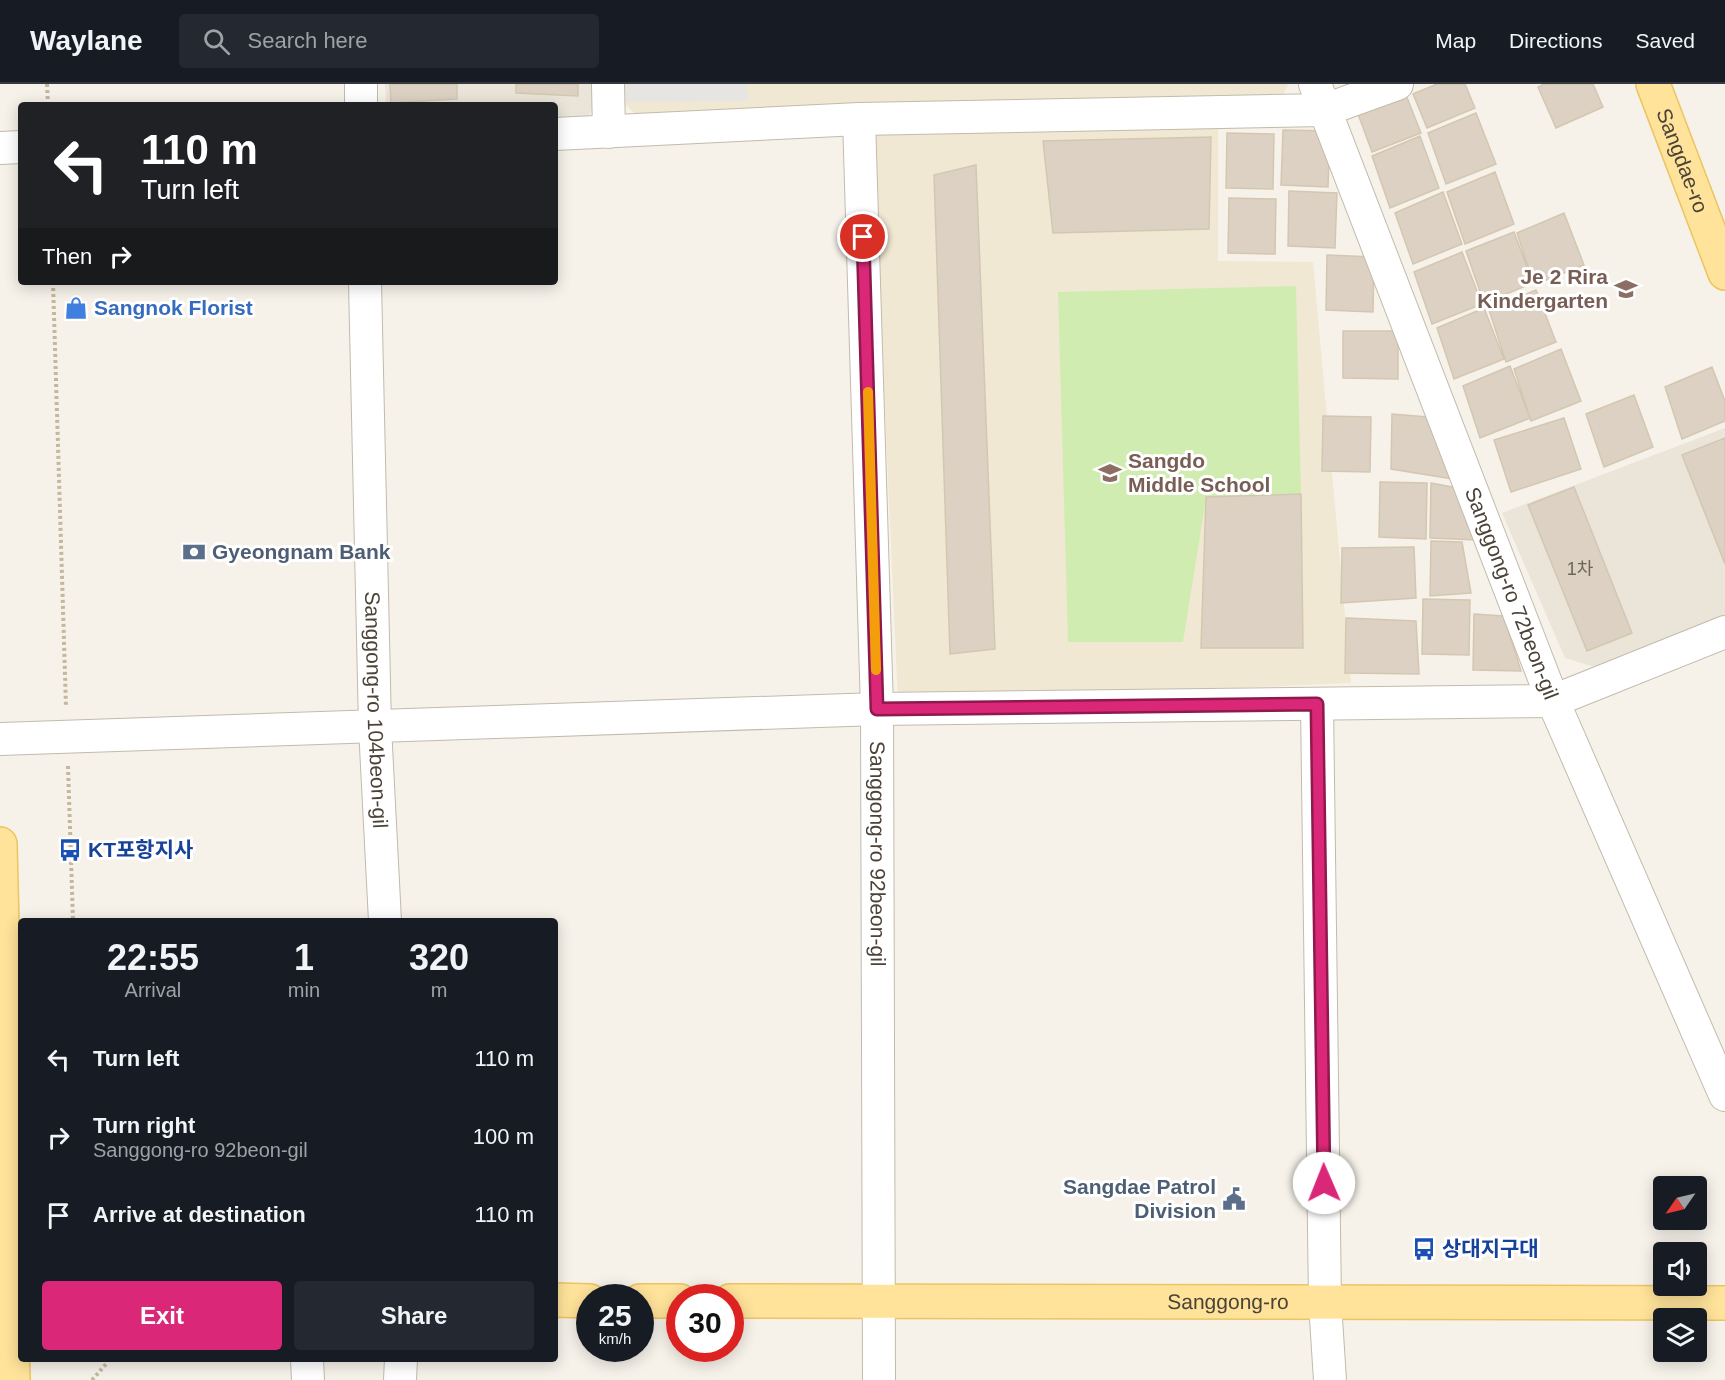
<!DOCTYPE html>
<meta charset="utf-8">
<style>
:root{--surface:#171b24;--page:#242831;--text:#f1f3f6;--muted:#9ea1a6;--line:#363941;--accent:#db2777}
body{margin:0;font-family:Helvetica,"Noto Sans KR",sans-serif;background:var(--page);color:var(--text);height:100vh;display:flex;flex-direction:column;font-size:22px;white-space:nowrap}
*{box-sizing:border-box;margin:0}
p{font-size:20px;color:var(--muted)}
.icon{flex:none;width:33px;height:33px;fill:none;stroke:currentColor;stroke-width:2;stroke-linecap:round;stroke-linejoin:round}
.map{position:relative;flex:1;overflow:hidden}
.drawer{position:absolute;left:18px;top:834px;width:540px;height:444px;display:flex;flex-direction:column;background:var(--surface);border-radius:6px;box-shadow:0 3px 15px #0003}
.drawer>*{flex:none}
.hud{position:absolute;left:18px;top:18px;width:540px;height:183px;border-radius:6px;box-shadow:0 3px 15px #0003;background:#202124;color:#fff;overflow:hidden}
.needle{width:39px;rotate:236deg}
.controls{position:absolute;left:1653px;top:1092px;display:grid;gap:12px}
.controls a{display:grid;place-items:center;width:54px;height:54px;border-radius:6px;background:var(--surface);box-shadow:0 3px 15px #0003;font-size:30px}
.speed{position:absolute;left:576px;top:1200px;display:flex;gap:12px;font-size:30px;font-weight:700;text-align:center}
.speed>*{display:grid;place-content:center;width:78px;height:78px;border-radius:50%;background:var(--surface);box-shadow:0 3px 15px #0003;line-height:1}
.speed small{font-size:15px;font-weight:400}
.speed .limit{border:9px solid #d22;background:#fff;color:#111}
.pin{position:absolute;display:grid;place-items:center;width:51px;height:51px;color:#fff;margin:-26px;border:3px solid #fff;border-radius:50%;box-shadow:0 2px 6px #0007}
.me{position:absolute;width:66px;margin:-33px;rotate:359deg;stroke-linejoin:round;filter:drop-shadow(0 0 4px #0008)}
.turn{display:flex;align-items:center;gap:21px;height:126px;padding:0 24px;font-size:27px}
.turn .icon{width:78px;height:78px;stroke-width:2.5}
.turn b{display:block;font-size:42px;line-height:51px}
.then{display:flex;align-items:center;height:57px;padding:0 24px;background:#0003;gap:12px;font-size:22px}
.eta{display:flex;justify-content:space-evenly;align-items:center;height:102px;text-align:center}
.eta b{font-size:36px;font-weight:600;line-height:42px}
.primary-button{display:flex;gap:12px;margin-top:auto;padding:12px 24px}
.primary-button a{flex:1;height:69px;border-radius:6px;background:var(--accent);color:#fff;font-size:24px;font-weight:600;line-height:69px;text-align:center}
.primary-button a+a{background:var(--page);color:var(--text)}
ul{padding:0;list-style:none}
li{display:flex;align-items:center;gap:18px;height:78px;padding:0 24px}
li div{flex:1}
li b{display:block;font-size:22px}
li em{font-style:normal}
header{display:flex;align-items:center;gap:36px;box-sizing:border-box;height:84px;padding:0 30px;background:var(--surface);border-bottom:2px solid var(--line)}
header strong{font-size:28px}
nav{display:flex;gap:33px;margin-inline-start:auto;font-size:21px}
.search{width:420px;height:54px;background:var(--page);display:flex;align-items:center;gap:15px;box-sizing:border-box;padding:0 21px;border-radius:6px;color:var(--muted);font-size:22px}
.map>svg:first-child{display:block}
</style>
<header>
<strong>Waylane</strong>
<div class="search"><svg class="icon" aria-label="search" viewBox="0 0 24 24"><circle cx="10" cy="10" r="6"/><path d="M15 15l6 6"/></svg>Search here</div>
<nav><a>Map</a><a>Directions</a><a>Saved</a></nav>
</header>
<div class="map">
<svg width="1725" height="1296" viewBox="0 0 1725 1296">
<rect width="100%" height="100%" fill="#f6f2ea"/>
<path fill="#eae5d8" d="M 385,0 L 597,0 L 597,19 L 585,37 L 555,37 L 555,21 L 386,21 Z
M 1725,344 L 1725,532 L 1598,584 L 1565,574 L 1502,429 Z"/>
<path fill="#f0e8d3" d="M 622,0 L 1289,0 L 1282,12 L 639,33 L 622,18 Z
M 872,35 L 1218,43 L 1218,177 L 1313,178 L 1351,599 L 898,618 Z"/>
<path fill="#d1ecb1" d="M 1296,202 L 1301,410 L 1206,414 L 1183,558 L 1068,558 L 1058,208 Z"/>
<path fill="#e7e5e2" d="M 625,0 L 747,0 L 749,17 L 626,18 Z"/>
<path fill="#dcd1c2" stroke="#d4c7b1" stroke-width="1.5" d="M 390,0 L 457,0 L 457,15 L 391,19 Z
M 516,0 L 578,0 L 578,12 L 516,9 Z
M 1437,0 L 1465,0 L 1475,24 L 1427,44 L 1413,10 Z
M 1544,0 L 1593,0 L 1603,23 L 1556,44 L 1538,3 Z
M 1406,11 L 1421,49 L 1372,68 L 1358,30 Z
M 1476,29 L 1496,80 L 1446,100 L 1428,49 Z
M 1283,46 L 1330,47 L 1328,103 L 1281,101 Z
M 1227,49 L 1274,50 L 1273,105 L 1226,104 Z
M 1420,52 L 1439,104 L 1390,124 L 1372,72 Z
M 1211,53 L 1209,145 L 1053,149 L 1043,57 Z
M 976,81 L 995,565 L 950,570 L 934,91 Z
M 1495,88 L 1514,140 L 1465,160 L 1447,108 Z
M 1289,107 L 1337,109 L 1335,164 L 1288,162 Z
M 1443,108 L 1462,160 L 1413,180 L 1395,129 Z
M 1229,114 L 1276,115 L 1275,170 L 1228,169 Z
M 1564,129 L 1584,181 L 1534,201 L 1517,149 Z
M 1514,148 L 1533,199 L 1484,219 L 1466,167 Z
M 1462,168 L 1482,220 L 1432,240 L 1414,188 Z
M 1327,171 L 1374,173 L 1373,228 L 1326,226 Z
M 1536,206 L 1556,258 L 1506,278 L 1489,226 Z
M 1484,224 L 1504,275 L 1454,295 L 1437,244 Z
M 1343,247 L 1398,247 L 1398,295 L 1343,294 Z
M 1561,265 L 1581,317 L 1531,337 L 1514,285 Z
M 1510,282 L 1530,334 L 1480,354 L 1463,302 Z
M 1712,283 L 1725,317 L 1725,337 L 1682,355 L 1665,303 Z
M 1634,311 L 1653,363 L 1604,383 L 1586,330 Z
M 1392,330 L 1428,333 L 1453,395 L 1391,385 Z
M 1323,332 L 1371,333 L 1370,388 L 1322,387 Z
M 1564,334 L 1581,385 L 1511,408 L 1494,356 Z
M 1725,354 L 1725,480 L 1682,371 Z
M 1380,398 L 1427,399 L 1426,455 L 1379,453 Z
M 1431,399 L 1457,404 L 1476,456 L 1430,454 Z
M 1574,403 L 1632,549 L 1587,567 L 1528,421 Z
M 1301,410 L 1303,564 L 1201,564 L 1206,413 Z
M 1431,457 L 1462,458 L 1471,509 L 1430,512 Z
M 1414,463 L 1416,514 L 1341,519 L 1342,464 Z
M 1423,515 L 1470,516 L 1469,571 L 1422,570 Z
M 1474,530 L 1504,532 L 1521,587 L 1473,586 Z
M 1346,534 L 1416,537 L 1419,590 L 1345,589 Z"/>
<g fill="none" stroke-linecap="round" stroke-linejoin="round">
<g stroke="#c2bbac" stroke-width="34">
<g id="minor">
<path d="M 361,0 L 361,21"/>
<path d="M 608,0 L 609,48"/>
<path id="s1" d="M 1315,0 L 1553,617 L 1725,1011"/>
<path id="s2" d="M 859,35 L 877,625 L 879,1296"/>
<path d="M 555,50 L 859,35 L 1325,26 L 1397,0"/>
<path d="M 0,64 L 21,63"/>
<path id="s3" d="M 365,198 L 375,643 L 385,837"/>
<path d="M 1317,620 L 1325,1219 L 1330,1296"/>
<path d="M 0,655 L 877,625 L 1553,617 L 1725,548"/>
<path d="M 307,1275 L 308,1296"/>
<path d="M 400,1296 L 401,1275"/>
</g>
</g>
<g stroke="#ecc462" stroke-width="36">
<g id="major">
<path id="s4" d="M 1653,0 L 1725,189"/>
<path d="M 0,760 L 13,1296"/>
<path d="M 555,1216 L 590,1217"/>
<path d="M 640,1217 L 680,1217"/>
<path id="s5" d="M 730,1217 L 1725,1219"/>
</g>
</g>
<path stroke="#c5b79c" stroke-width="4" stroke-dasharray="3 3" stroke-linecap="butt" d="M 47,0 L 48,21
M 53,198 L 66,623
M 68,682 L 73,837
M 92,1296 L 107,1279"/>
<use href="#minor" stroke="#fff" stroke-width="32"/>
<use href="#major" stroke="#ffe39a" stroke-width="33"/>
</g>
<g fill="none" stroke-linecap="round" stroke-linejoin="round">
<g stroke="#8e194d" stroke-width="15">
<path id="route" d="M 863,153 L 877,625 L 1317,620 L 1324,1099"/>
</g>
<use href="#route" stroke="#db2777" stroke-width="10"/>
<path stroke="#f59e0b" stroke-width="10" d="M 868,308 L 876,586"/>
</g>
<defs>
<g id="school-bare" transform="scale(1.8)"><path d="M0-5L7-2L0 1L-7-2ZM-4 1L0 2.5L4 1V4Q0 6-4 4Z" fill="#8d6e63" stroke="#fff" stroke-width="2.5" paint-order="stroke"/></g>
<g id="shop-bare" transform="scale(1.8)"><path d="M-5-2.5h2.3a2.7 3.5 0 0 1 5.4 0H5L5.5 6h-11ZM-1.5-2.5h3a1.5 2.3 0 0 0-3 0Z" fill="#3f7fe0" stroke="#fff" stroke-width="2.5" paint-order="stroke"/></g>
<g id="bank-bare" transform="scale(1.8)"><path d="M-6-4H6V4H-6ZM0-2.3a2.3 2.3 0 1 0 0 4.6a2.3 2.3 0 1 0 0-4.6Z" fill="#5c6f8a" stroke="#fff" stroke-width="2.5" paint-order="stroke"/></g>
<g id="bus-bare" transform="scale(1.8)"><path d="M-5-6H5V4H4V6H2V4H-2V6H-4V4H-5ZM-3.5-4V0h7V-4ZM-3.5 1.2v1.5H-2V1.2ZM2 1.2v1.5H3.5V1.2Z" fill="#1a4fb4" stroke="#fff" stroke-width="2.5" paint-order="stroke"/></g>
<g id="civic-bare" transform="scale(1.8)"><path d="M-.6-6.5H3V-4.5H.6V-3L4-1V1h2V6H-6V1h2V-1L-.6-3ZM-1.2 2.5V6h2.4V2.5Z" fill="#5c6f8a" stroke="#fff" stroke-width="2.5" paint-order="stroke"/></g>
</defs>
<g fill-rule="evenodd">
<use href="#school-bare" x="1626" y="205"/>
<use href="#shop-bare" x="76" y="224"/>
<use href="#school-bare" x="1110" y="389"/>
<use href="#bank-bare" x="194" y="468"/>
<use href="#bus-bare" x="70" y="766"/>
<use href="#civic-bare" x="1234" y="1115"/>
<use href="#bus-bare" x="1424" y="1165"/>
</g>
<g text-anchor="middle" stroke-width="6" stroke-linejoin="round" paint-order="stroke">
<g font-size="18" fill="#6f665a">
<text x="1580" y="491">1차</text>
</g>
<g font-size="21" fill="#4b4337" stroke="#fff">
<text dy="7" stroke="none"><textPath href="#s4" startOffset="82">Sangdae-ro</textPath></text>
<text dy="7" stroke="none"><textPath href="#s1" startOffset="546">Sanggong-ro 72beon-gil</textPath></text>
<text dy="7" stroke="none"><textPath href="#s3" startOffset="428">Sanggong-ro 104beon-gil</textPath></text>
<text dy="7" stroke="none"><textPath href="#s2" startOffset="735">Sanggong-ro 92beon-gil</textPath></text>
<text dy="7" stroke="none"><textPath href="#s5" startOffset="498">Sanggong-ro</textPath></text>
</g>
<g font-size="21" font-weight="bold" fill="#785e54" stroke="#fff" text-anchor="end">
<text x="1608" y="200">Je 2 Rira<tspan x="1608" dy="24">Kindergarten</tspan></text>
<text x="1128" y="384" text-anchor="start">Sangdo<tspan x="1128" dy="24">Middle School</tspan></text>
</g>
<g font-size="21" font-weight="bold" fill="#366cbe" stroke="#fff" text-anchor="start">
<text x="94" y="231">Sangnok Florist</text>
</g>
<g font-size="21" font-weight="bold" fill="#4e5e75" stroke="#fff" text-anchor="start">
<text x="212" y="475">Gyeongnam Bank</text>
<text x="1216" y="1110" text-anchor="end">Sangdae Patrol<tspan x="1216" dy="24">Division</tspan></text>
</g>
<g font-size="21" font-weight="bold" fill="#164399" stroke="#fff" text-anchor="start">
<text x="88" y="773">KT포항지사</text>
<text x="1442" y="1172">상대지구대</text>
</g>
</g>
</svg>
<div class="controls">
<a><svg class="needle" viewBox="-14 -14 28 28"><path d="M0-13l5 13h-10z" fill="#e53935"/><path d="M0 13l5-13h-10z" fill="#9ea1a6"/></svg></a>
<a><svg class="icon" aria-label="sound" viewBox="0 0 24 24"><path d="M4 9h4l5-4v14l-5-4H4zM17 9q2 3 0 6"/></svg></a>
<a><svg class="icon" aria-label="layers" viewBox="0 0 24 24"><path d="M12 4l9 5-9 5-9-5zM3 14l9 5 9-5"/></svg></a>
</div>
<div class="speed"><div>25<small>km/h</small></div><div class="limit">30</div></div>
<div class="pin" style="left:863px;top:153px;background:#d93025"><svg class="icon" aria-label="arrive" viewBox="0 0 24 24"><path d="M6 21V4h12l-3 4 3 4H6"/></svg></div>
<svg class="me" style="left:1324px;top:1099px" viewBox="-20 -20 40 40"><circle r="19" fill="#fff"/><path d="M0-13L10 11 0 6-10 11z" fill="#db2777"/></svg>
<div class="hud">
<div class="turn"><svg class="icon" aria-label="left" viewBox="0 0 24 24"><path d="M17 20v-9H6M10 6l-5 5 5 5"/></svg><div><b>110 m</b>Turn left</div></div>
<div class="then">Then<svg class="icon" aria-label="right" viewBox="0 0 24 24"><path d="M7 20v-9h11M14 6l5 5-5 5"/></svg></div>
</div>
<section class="drawer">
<div class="eta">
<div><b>22:55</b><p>Arrival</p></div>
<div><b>1</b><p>min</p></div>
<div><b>320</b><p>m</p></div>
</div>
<ul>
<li><svg class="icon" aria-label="left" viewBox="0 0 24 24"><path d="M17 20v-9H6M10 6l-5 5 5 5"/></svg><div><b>Turn left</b></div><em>110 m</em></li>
<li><svg class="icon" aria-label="right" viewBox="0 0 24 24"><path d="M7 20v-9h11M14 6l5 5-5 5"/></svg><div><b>Turn right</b><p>Sanggong-ro 92beon-gil</p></div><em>100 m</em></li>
<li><svg class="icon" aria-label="arrive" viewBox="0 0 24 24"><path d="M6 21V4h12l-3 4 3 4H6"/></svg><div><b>Arrive at destination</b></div><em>110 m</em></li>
</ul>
<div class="primary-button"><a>Exit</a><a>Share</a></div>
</section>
</div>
